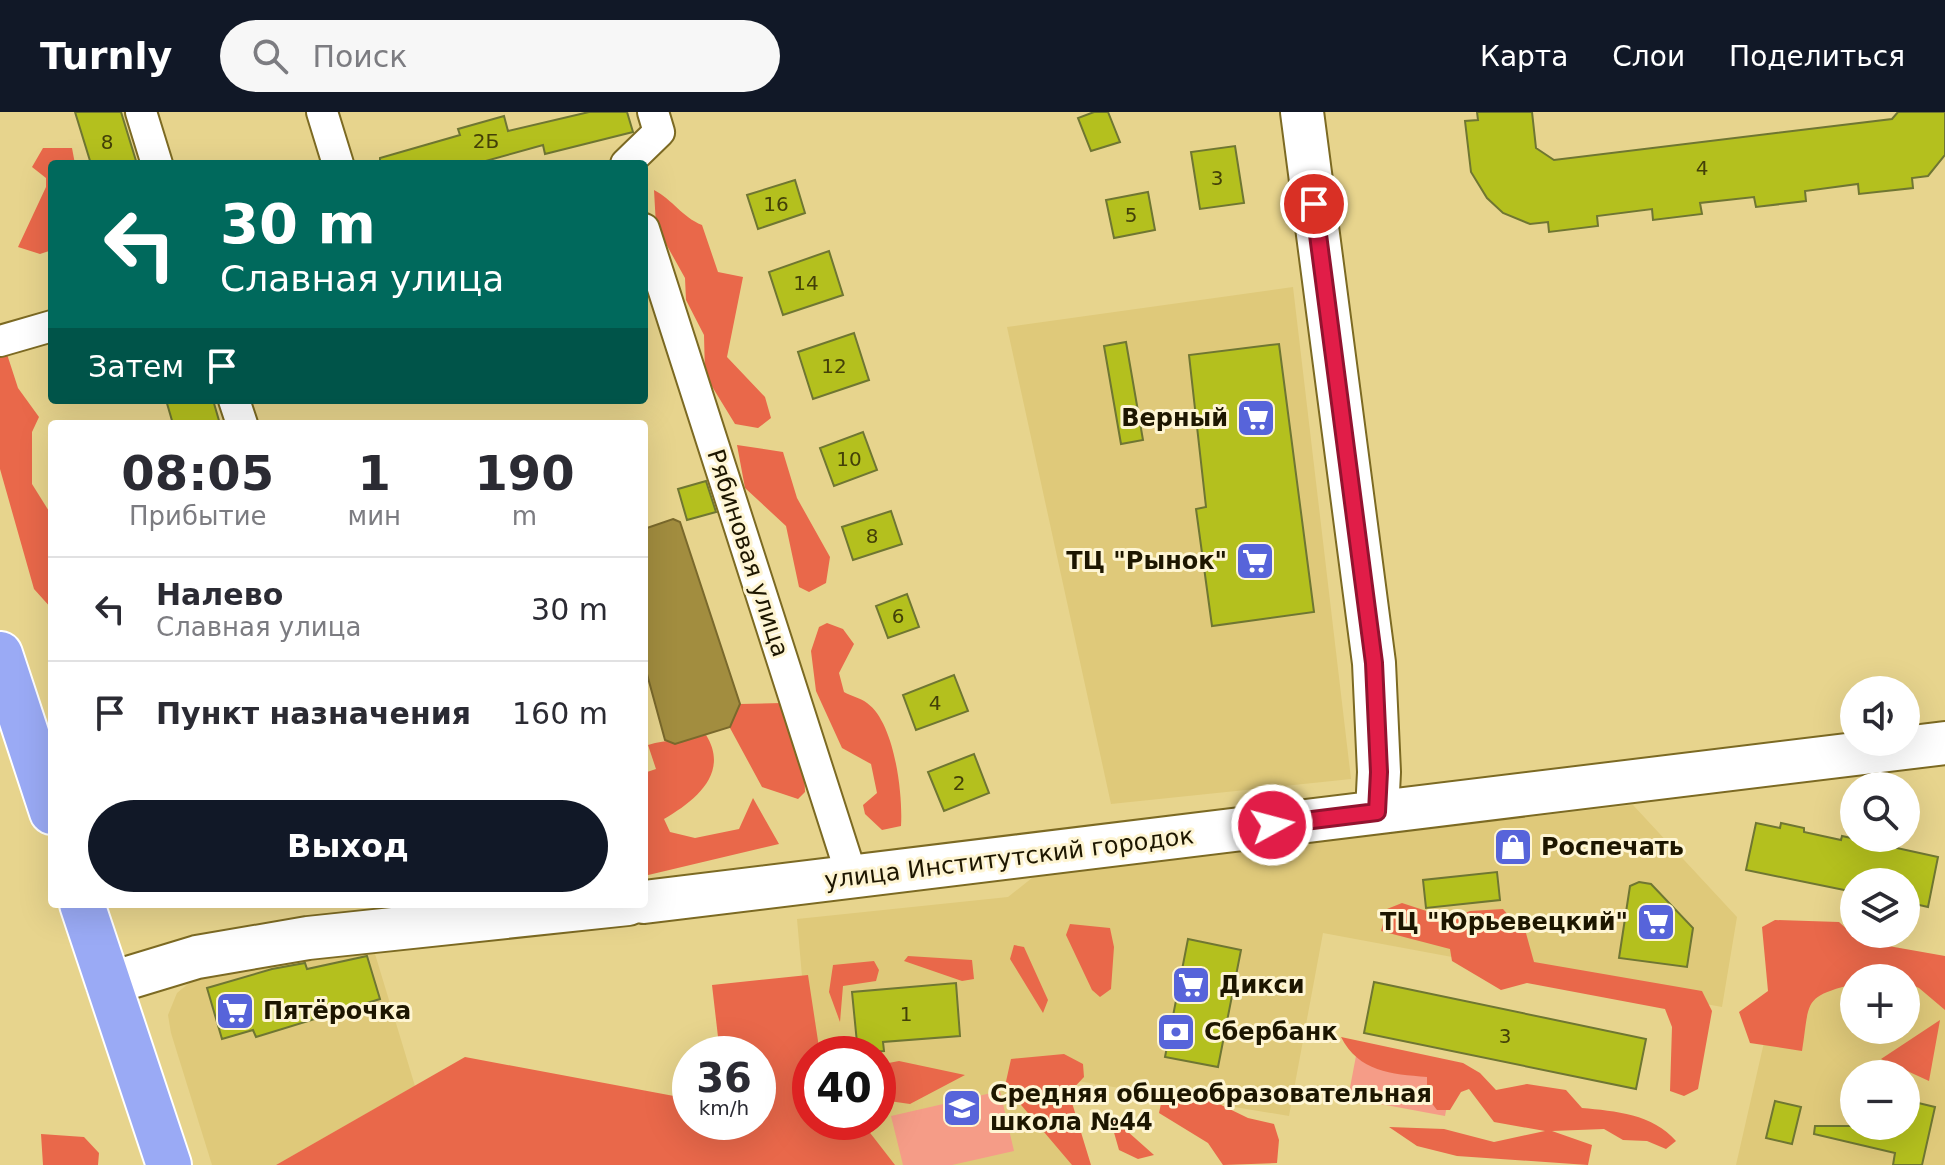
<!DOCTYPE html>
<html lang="ru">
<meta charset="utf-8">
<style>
:root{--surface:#fff;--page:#f7f7f7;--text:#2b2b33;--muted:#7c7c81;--line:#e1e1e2;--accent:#111827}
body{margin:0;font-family:"DejaVu Sans",sans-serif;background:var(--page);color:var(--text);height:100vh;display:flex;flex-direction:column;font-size:30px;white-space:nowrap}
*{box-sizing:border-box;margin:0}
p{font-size:26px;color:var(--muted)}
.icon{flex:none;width:44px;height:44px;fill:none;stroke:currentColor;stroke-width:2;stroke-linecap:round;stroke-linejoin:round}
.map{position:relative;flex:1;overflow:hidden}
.details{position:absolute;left:48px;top:308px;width:600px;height:488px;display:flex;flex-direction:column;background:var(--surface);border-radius:8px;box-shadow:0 8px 32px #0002}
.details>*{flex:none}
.top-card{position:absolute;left:48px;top:48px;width:600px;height:244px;border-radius:8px;box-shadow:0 8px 32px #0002;background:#00695c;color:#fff;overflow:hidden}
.controls{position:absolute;left:1840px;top:564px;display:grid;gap:16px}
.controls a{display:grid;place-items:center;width:80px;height:80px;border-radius:50%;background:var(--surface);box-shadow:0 8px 32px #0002;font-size:40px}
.speed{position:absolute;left:672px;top:924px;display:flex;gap:16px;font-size:40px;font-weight:700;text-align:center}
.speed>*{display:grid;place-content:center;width:104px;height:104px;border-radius:50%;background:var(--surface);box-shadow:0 8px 32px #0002;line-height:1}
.speed small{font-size:20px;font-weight:400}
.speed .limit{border:12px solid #d22;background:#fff;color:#111}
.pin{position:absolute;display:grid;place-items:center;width:68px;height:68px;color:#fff;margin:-34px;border:4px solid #fff;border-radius:50%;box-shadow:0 2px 8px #0007}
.me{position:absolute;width:88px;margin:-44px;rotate:83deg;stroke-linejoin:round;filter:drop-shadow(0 0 6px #0008)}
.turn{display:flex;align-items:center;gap:28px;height:168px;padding:0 40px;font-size:36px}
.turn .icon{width:104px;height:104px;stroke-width:2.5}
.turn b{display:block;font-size:56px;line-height:68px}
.then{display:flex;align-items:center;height:76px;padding:0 40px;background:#0003;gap:16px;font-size:30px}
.eta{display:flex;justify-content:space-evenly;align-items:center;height:136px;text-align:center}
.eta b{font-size:48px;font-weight:700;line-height:56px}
.cta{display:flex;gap:16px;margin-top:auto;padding:16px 40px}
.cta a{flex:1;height:92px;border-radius:48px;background:var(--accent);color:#fff;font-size:32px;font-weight:700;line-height:92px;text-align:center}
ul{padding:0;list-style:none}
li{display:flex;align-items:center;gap:24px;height:104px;padding:0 40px;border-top:2px solid var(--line)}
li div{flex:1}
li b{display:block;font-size:30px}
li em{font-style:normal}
header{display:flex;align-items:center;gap:48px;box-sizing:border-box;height:112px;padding:0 40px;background:var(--accent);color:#fff}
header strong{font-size:38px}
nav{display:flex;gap:44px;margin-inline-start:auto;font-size:28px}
.search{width:560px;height:72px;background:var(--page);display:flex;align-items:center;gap:20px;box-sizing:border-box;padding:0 28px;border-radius:44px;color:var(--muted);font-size:30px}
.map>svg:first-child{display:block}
</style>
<header>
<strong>Turnly</strong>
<div class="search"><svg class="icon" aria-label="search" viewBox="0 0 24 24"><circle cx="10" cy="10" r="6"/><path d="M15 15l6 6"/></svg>Поиск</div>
<nav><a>Карта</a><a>Слои</a><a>Поделиться</a></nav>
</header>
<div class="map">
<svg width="1945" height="1053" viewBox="0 0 1945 1053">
<rect width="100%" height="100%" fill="#e7d48d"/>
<path fill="#dfc97a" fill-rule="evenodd" d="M 1293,175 L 1351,667 L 1111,692 L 1007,215 Z
M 1633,693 L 1737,805 L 1722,895 L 1323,821 L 1289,1004 L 1023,960 L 1084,1053 L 765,1053 L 758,1010 L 878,1010 L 878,942 L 810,942 L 810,956 L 797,807 L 1008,785 L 1037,762 Z
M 372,832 L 415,974 L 276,1053 L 212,1053 L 171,921 L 168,903 L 177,881 L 194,867 Z
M 1786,834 L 1945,868 L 1945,1053 L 1736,1053 ZM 1854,866 L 1906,866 L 1906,918 L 1854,918 ZM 1854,962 L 1906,962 L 1906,1014 L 1854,1014 Z"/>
<path fill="#f59c87" d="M 1356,944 L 1453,962 L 1445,1004 L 1348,986 Z
M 1000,979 L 1014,1039 L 952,1053 L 903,1053 L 891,1004 Z"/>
<path fill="#e9684a" d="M 43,36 L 72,36 L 75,52 L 52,52 L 52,138 L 40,142 L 18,135 L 46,75 L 46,66 L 32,55 Z
M 654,78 C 673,88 682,105 702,113 L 718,160 L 743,165 L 727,245 L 765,285 L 771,306 L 758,316 L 735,312 L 705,263 L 704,223 L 686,188 L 685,166 L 656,114 Z
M 0,239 L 6,239 L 18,276 L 39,305 L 32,320 L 32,372 L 52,404 L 52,497 L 34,477 L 0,357 Z
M 737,333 L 783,340 L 797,386 L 830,445 L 826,471 L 809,480 L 799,475 L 786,414 L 745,376 Z
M 827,511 L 843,517 L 854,532 L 839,561 L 844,580 C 851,584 861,586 867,591 C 895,611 903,683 901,714 L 882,718 L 865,702 L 863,693 L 877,681 L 871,652 L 842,636 L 816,579 L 811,539 L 819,515 Z
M 782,591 L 804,652 L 805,680 L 798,687 L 762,675 L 730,616 L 740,592 Z
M 706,623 C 730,661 695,689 664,707 L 670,720 L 695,726 L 739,717 L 753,686 L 779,732 L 644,764 L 644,714 L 648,711 L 644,700 L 644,661 L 656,657 L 648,633 C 667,627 685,629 706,623 Z
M 1402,791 L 1451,807 L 1470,799 L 1503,797 L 1513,809 L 1524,814 L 1534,850 L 1702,879 L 1712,899 L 1698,977 L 1684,984 L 1670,979 L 1672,915 L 1665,897 L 1527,871 L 1501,878 L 1452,849 L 1450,837 L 1381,819 L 1387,797 Z
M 1775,808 L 1839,810 L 1860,829 L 1945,844 L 1945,898 L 1919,876 L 1906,870 L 1906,866 L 1890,863 L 1854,866 L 1854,872 C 1802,885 1810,889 1802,939 L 1750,931 L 1739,900 L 1768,879 L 1762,815 Z
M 1070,812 L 1110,816 L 1114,835 L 1111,877 L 1100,885 L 1092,878 L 1066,823 Z
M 1014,833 L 1024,835 L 1048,888 L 1043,901 L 1010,847 Z
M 908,844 L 972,848 L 974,867 L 962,869 L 904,849 Z
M 874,849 L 879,858 L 876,869 L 843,874 L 840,910 L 829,880 L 833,853 Z
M 808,863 L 820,942 L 810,942 L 810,1010 L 866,1010 L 864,1013 L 895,1053 L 276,1053 L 465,945 L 690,987 L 690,1010 L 758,1010 L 758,942 L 720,942 L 712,873 Z
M 1940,908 L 1929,969 L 1881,947 Z
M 1341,925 L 1463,951 L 1480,961 L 1496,978 L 1527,972 L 1566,978 L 1582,996 C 1615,999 1653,1002 1676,1029 L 1666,1037 L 1647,1029 L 1623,1028 L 1604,1017 L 1552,1019 L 1592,1033 L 1588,1053 L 1457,1044 L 1417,1034 L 1389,1015 L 1444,1017 L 1494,1030 L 1545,1019 L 1494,1010 L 1469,977 L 1461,980 L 1450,998 L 1437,998 L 1427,985 L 1427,965 C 1391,962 1359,960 1341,925 Z
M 1064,942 L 1083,952 L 1084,965 L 1069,981 L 1091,1053 L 1072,1053 L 1005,974 L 1011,947 Z
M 899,949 L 965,963 L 910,992 L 889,989 L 878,999 L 878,953 Z
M 1169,983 L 1213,989 L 1248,1006 L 1274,1012 L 1279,1028 L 1277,1051 L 1223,1053 L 1208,1031 L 1159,1001 L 1162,987 Z
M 1109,1003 L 1154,1043 L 1138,1047 L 1119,1038 Z
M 41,1022 L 84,1025 L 99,1041 L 98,1053 L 43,1053 Z"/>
<path fill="#a28d3f" stroke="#7a692c" stroke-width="2" d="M 673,407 L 680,410 L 740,592 L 730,615 L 675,632 L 665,628 L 644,551 L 644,417 Z"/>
<path fill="#b4c01e" stroke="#6f7632" stroke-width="2" d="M 75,0 L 121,0 L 137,52 L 91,52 Z
M 589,0 L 627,0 L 633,20 L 545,42 L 543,33 L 475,52 L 380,52 L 380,46 L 460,23 L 458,17 L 504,4 L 508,19 Z
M 1094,0 L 1108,0 L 1120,30 L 1091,39 L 1078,6 Z
M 1477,0 L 1532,0 L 1536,36 L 1554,48 L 1892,7 L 1898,0 L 1945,0 L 1945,43 L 1928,64 L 1912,66 L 1913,76 L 1859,82 L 1858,72 L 1805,79 L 1806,89 L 1756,95 L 1754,85 L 1700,91 L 1702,102 L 1653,108 L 1652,97 L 1597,104 L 1598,114 L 1549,120 L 1548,110 L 1530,112 L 1503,101 L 1487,86 L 1471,60 L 1465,9 L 1478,8 Z
M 1235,34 L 1244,91 L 1200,97 L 1191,40 Z
M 795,68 L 805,101 L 758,117 L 747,83 Z
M 1148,80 L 1155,118 L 1114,126 L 1106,88 Z
M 829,139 L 843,183 L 783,203 L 769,160 Z
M 854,221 L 869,268 L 813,287 L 798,240 Z
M 1126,230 L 1143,328 L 1121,332 L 1104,234 Z
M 1279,232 L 1314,500 L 1212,514 L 1196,397 L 1206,395 L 1189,243 Z
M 166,288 L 213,288 L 220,312 L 173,312 Z
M 863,320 L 877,358 L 834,374 L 820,336 Z
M 706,369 L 716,400 L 687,408 L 678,377 Z
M 891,399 L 902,432 L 853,448 L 842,415 Z
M 907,482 L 919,515 L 888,526 L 876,494 Z
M 954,563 L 968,599 L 916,618 L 903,583 Z
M 974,642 L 989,681 L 944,699 L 928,660 Z
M 1756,711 L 1780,716 L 1781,711 L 1804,716 L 1804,720 L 1841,728 L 1842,724 L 1938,745 L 1928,795 L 1906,790 L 1906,770 L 1854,770 L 1854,780 L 1746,758 Z
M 1497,760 L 1500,788 L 1426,796 L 1423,768 Z
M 1639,770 L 1651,772 L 1693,816 L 1687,855 L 1619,846 L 1630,774 Z
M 1188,827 L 1241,838 L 1218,955 L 1165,945 Z
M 367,844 L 380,887 L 256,925 L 253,918 L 222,927 L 207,876 L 272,857 L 305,851 L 307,857 Z
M 1374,870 L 1646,927 L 1636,977 L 1364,921 Z
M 956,871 L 960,924 L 883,930 L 884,939 L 858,941 L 852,880 Z
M 1906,988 L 1935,995 L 1922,1053 L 1893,1053 L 1895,1041 L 1814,1022 L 1815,1014 L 1906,1014 Z
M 1775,989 L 1801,995 L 1792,1032 L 1766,1026 Z"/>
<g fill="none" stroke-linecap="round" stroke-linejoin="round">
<g stroke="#7c6a23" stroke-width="34">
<path id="street" d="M 141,0 L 157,52
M 322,0 L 338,52
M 626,52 L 659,20 L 653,0
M 644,117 L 852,765
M 0,229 L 52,214
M 234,288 L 242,312"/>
</g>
<g stroke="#7c6a23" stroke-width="46">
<path id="secondary" d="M 1302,0 L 1374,551 L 1379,660 L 1377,700
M 644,790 L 1945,631
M 108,872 L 197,845 L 308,826 L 628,792"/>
</g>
<g stroke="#fff" stroke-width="48">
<path id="highway" d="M 0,542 L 52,700
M 82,792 L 169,1053"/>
</g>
<use href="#street" stroke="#fff" stroke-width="30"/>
<use href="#secondary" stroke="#fff" stroke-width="42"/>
<use href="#highway" stroke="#9aaaf5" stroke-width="44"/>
</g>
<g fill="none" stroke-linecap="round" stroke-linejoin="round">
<g stroke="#92132f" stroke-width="20">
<path id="route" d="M 1272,713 L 1377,700 L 1379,660 L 1374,551 L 1314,92"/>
</g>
<use href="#route" stroke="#e11d48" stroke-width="14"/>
</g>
<defs>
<g id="supermarket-square" transform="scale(2)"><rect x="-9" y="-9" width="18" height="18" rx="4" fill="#5764da" stroke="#fef5d3"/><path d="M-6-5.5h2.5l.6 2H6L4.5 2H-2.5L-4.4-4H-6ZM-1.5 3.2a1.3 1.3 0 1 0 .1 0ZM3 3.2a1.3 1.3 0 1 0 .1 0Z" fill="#fff"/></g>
<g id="shop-square" transform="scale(2)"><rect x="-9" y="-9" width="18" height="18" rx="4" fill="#5764da" stroke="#fef5d3"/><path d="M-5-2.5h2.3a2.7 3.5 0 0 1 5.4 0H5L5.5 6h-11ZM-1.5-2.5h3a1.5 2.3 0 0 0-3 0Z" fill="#fff"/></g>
<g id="bank-square" transform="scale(2)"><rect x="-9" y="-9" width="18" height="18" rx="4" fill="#5764da" stroke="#fef5d3"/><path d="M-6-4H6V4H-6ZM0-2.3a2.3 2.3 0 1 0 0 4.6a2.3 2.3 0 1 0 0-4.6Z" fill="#fff"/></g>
<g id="school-square" transform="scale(2)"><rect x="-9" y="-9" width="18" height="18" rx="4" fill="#5764da" stroke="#fef5d3"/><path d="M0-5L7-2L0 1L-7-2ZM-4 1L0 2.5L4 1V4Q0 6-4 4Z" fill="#fff"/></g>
</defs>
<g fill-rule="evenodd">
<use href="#supermarket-square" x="1256" y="306"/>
<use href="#supermarket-square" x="1255" y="449"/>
<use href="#shop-square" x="1513" y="735"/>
<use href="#supermarket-square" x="1656" y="810"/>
<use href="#supermarket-square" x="1191" y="873"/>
<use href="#supermarket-square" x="235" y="899"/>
<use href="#bank-square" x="1176" y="920"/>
<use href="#school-square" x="962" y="996"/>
</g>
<g text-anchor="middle" stroke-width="6" stroke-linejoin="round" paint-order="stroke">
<g font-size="20" fill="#434008">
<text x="486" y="36">2Б</text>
<text x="107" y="37">8</text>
<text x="1702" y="63">4</text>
<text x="1217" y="73">3</text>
<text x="776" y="99">16</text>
<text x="1131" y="110">5</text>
<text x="806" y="178">14</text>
<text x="834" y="261">12</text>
<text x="849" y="354">10</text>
<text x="872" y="431">8</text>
<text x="898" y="511">6</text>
<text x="935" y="598">4</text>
<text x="959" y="678">2</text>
<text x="906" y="909">1</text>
<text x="1505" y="931">3</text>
</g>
<g font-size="24" font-weight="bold" fill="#1d1600" stroke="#fef5d3" text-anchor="start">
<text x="1228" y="314" text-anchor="end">Верный</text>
<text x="1227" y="457" text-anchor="end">ТЦ "Рынок"</text>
<text x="1541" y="743">Роспечать</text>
<text x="1628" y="818" text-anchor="end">ТЦ "Юрьевецкий"</text>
<text x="1219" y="881">Дикси</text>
<text x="263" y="907">Пятёрочка</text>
<text x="1204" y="928">Сбербанк</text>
<text x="990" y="990">Средняя общеобразовательная<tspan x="990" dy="28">школа №44</tspan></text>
</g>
<g font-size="24" fill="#1d1600" stroke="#fef5d3">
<text transform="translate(748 441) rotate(72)" y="8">Рябиновая улица</text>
<text transform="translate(1009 746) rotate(-7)" y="8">улица Институтский городок</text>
</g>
</g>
</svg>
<div class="controls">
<a><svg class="icon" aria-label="sound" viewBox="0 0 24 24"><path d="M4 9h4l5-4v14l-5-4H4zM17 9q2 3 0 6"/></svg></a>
<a><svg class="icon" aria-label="search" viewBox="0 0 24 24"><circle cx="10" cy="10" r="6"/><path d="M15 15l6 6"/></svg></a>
<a><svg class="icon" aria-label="layers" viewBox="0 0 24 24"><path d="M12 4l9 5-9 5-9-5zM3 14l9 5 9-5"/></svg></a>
<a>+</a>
<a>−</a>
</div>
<div class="speed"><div>36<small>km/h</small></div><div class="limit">40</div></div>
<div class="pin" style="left:1314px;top:92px;background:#d93025"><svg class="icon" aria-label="arrive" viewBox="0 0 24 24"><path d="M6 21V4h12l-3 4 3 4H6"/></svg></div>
<svg class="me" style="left:1272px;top:713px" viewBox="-20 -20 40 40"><circle r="17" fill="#e11d48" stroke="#fff" stroke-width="3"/><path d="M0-11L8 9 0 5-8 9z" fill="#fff"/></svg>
<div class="top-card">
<div class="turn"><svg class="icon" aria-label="left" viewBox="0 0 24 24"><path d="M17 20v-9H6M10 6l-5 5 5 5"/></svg><div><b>30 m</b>Славная улица</div></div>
<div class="then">Затем<svg class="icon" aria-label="arrive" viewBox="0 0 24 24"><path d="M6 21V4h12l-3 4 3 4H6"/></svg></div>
</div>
<section class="details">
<div class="eta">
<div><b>08:05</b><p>Прибытие</p></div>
<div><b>1</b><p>мин</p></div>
<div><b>190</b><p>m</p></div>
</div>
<ul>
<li><svg class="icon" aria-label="left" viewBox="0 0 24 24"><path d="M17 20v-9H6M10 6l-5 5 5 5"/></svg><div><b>Налево</b><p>Славная улица</p></div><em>30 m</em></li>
<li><svg class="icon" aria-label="arrive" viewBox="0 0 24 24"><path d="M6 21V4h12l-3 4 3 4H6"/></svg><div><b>Пункт назначения</b></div><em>160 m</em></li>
</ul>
<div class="cta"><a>Выход</a></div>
</section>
</div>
